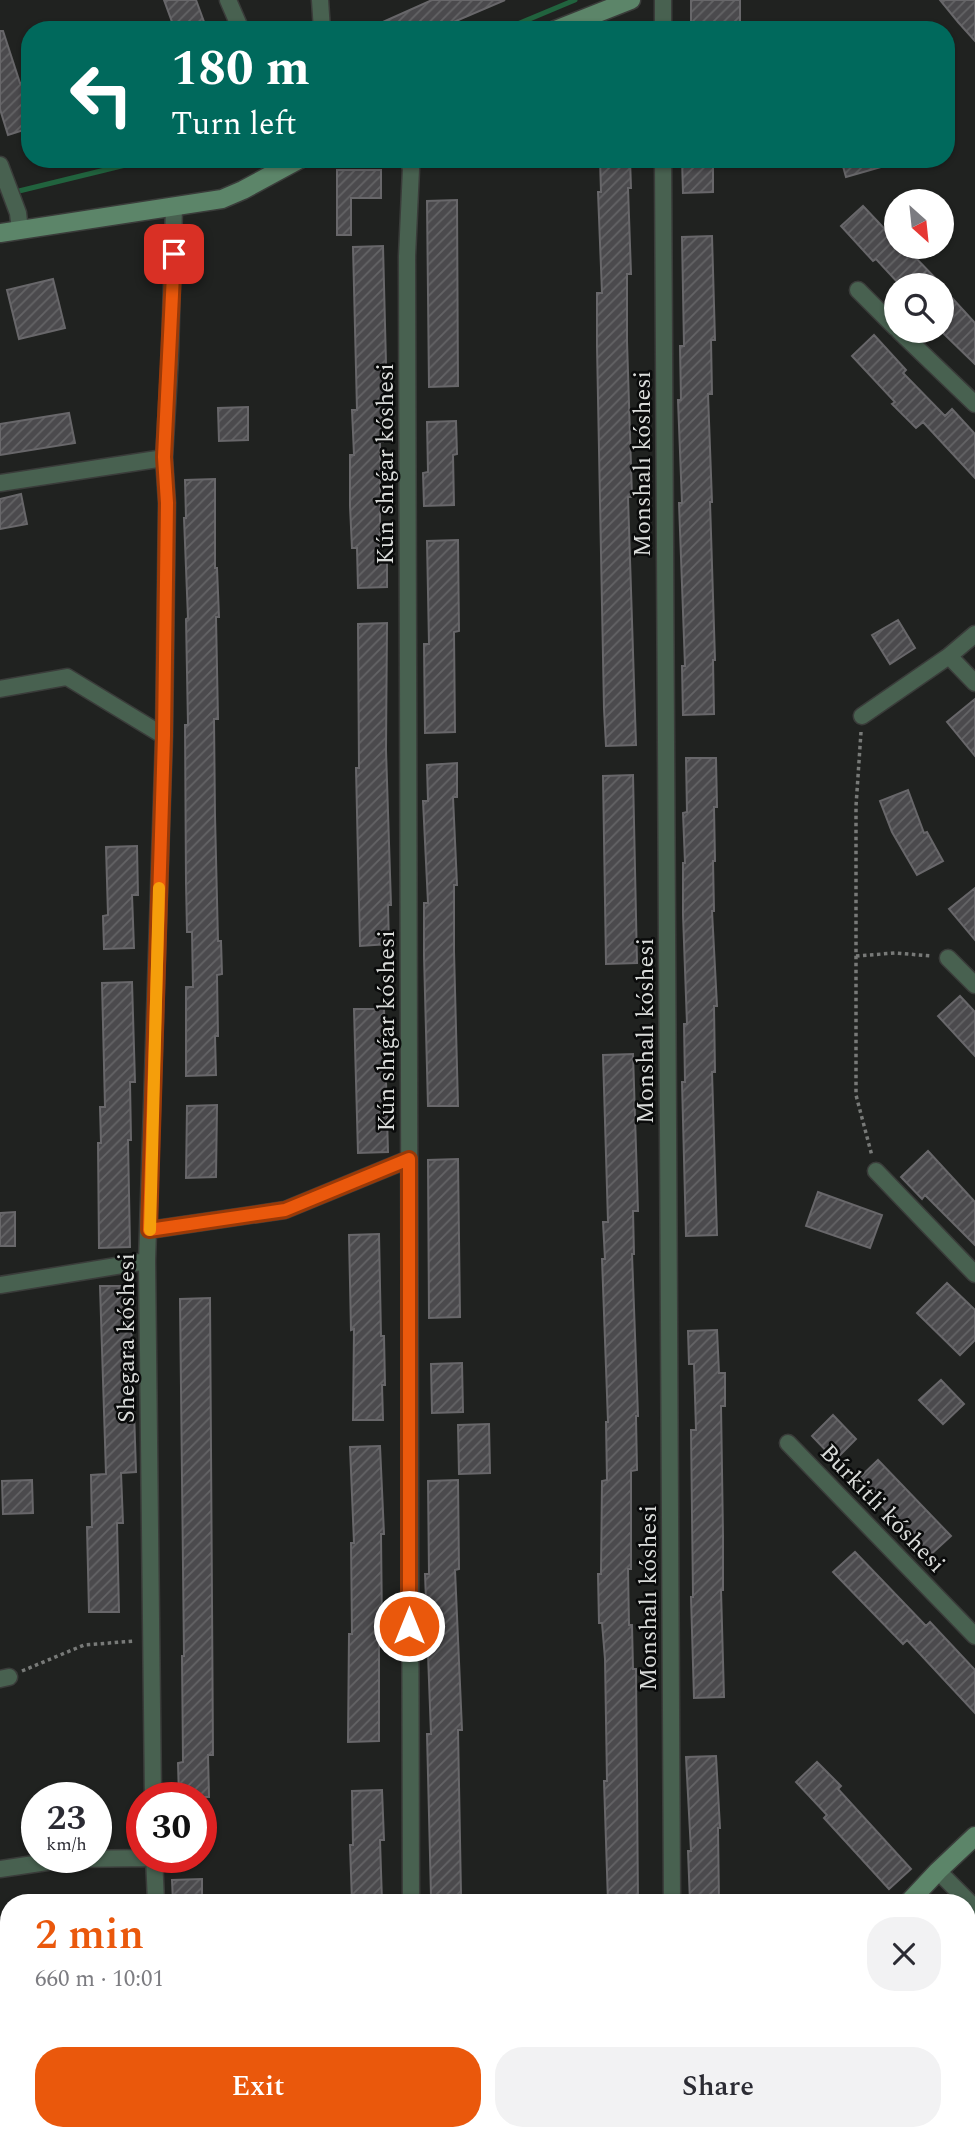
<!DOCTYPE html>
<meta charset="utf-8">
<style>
:root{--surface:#fff;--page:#f2f2f3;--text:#2b2b33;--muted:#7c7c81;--accent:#ea580c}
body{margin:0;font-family:Spectral,serif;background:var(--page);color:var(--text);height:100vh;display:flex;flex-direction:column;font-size:26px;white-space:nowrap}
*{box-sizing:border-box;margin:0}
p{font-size:23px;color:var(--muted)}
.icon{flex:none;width:38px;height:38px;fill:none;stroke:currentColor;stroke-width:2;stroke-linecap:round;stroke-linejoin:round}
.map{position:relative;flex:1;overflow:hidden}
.sheet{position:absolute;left:0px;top:1894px;width:976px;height:247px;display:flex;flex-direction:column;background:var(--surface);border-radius:28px 28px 0 0;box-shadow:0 2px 5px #0004}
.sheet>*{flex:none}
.guide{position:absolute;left:21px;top:21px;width:934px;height:147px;border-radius:28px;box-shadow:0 2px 5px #0004;background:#00695c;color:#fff;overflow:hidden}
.needle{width:46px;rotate:153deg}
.fabs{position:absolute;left:884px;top:189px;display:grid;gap:14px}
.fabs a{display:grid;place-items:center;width:70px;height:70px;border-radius:50%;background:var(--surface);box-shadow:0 2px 5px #0004;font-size:35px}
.speed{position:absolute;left:21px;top:1782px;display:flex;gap:14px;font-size:35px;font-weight:700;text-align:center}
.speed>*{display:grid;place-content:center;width:91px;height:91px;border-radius:50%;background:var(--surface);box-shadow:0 2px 5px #0004;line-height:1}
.speed small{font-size:18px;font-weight:400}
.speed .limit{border:10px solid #d22;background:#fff;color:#111}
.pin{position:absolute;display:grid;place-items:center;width:60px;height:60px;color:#fff;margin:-30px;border-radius:14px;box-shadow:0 4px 10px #0006}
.me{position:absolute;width:77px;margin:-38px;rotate:0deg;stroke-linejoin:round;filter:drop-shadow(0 0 5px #0008)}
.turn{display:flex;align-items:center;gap:24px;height:147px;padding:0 35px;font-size:32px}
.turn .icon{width:91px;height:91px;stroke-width:2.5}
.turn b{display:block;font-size:49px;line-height:60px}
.round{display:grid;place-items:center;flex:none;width:74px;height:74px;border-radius:28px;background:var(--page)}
.head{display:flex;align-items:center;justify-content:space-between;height:119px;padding:0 35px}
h1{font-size:42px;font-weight:600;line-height:52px;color:var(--accent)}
.button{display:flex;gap:14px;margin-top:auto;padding:14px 35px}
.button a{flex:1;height:80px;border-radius:28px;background:var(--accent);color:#fff;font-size:28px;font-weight:600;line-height:80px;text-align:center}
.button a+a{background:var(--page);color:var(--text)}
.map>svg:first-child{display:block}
</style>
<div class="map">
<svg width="975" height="2139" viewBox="0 0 975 2139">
<defs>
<pattern id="building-hatch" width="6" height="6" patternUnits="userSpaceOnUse" patternTransform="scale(1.75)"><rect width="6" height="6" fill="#4b4a4d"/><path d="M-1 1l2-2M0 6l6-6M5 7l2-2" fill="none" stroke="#646466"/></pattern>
</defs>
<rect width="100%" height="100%" fill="#202220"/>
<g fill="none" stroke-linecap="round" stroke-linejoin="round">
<path stroke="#21633e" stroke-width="5" d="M 503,30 L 575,0
M 19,191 L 150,159"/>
</g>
<path fill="url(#building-hatch)" stroke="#68676a" stroke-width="2" d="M 164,0 L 196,0 L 207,30 L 175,30 Z
M 432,0 L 505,0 L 435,30 L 365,30 Z
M 691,0 L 740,0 L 740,29 L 691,29 Z
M 940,0 L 975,0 L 975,41 L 958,22 Z
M 0,31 L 3,31 L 20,83 L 22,83 L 30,105 L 30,128 L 8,135 L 0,109 Z
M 600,159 L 630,159 L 631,188 L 628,188 L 631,274 L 627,274 L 627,341 L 632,497 L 628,497 L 636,745 L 606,746 L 604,709 L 597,346 L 597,293 L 602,293 L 598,192 L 601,192 Z
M 682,159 L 713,159 L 713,192 L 683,193 Z
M 841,159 L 895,159 L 895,163 L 846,177 Z
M 337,170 L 381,170 L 381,198 L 351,198 L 351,235 L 337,235 Z
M 457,200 L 458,386 L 429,387 L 427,201 Z
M 863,206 L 896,241 L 896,247 L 901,247 L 910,256 L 912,254 L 942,285 L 900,285 L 876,259 L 873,261 L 841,226 Z
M 712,236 L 715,340 L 711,340 L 712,394 L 708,394 L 712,502 L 710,502 L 715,660 L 713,660 L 714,714 L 683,715 L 682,666 L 685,666 L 679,503 L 682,503 L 678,400 L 681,400 L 680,346 L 684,346 L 682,237 Z
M 383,246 L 387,403 L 382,403 L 383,442 L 380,442 L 380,554 L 387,554 L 387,587 L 358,588 L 357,548 L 352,548 L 350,506 L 350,455 L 354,455 L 352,410 L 357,410 L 353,247 Z
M 53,279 L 65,328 L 19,339 L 7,290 Z
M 942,287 L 975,323 L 975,364 L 942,332 Z
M 874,335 L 906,370 L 903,373 L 945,416 L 952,409 L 975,434 L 975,478 L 923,422 L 916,428 L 892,404 L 895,402 L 852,356 Z
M 248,407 L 248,440 L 219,441 L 218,408 Z
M 69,413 L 75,443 L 0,455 L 0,424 Z
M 456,421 L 457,454 L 453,455 L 454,505 L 424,506 L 423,473 L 428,472 L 427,422 Z
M 215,479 L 215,568 L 217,568 L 219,617 L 216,617 L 218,719 L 214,719 L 215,816 L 218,941 L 221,941 L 222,974 L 217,975 L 218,1036 L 215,1036 L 216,1075 L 186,1076 L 186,987 L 193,987 L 192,932 L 187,932 L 186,883 L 185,725 L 188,725 L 186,619 L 188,618 L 184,518 L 186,518 L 185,480 Z
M 21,494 L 27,524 L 0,529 L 0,499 Z
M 458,540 L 459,631 L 454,632 L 455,732 L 425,733 L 424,644 L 429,644 L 427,541 Z
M 898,620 L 915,648 L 890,664 L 872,635 Z
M 387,623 L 386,750 L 391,905 L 388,905 L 389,944 L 360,946 L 356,768 L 359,768 L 358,624 Z
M 975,699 L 975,756 L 947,722 Z
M 686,758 L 716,758 L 717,807 L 714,807 L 715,861 L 713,861 L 714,911 L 712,911 L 717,1006 L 714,1006 L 715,1072 L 712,1072 L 717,1235 L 686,1236 L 682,1082 L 685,1082 L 684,1024 L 687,1024 L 683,915 L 683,863 L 685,863 L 683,813 L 687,812 Z
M 457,763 L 457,797 L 453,797 L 457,885 L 454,885 L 454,951 L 458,1106 L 428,1106 L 424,956 L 424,903 L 428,903 L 423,801 L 428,801 L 427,765 Z
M 633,775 L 637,963 L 606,964 L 603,776 Z
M 908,790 L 924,833 L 927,832 L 943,861 L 917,875 L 892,832 L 880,801 Z
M 137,846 L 138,895 L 132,895 L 134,948 L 104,949 L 103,916 L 108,915 L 106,847 Z
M 975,888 L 975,940 L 949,909 Z
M 132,982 L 135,1082 L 130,1082 L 131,1140 L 128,1140 L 130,1247 L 99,1248 L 98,1143 L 101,1143 L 100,1107 L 105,1107 L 102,983 Z
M 960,996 L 975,1012 L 975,1056 L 938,1016 Z
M 354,1009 L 384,1009 L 388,1152 L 358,1153 Z
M 633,1054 L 638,1211 L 633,1211 L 634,1254 L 632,1254 L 638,1416 L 636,1416 L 637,1470 L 631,1471 L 631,1569 L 628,1569 L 629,1625 L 632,1625 L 633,1669 L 636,1669 L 638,1902 L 608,1902 L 604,1781 L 607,1781 L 605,1659 L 602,1623 L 599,1623 L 598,1574 L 601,1574 L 602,1481 L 607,1480 L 606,1422 L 608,1422 L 602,1259 L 605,1259 L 603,1222 L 608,1222 L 603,1055 Z
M 217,1105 L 216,1177 L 186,1178 L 187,1106 Z
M 928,1151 L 975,1202 L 975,1245 L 925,1195 L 922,1199 L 901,1177 Z
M 458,1159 L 460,1317 L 429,1318 L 428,1160 Z
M 818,1192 L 882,1215 L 870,1248 L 806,1226 Z
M 15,1212 L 15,1246 L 0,1246 L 0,1213 Z
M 379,1234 L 381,1336 L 384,1336 L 385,1385 L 382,1385 L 383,1420 L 353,1420 L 354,1329 L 351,1330 L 349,1235 Z
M 947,1283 L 975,1310 L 975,1340 L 960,1355 L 917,1313 Z
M 100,1286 L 130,1286 L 136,1472 L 121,1473 L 123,1523 L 117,1523 L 119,1612 L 89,1612 L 87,1527 L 92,1527 L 91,1475 L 106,1474 Z
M 210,1298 L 213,1755 L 208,1755 L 209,1797 L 179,1797 L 178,1763 L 183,1762 L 182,1656 L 184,1656 L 180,1299 Z
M 717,1330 L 719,1373 L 725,1373 L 725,1406 L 721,1406 L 723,1535 L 723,1590 L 721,1590 L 724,1697 L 694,1698 L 691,1597 L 693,1597 L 691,1430 L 696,1430 L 694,1364 L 689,1364 L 688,1331 Z
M 462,1363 L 463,1412 L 432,1413 L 431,1364 Z
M 941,1380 L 964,1404 L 943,1424 L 919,1400 Z
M 833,1415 L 856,1439 L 835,1460 L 812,1436 Z
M 489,1424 L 490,1473 L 459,1474 L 458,1425 Z
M 380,1446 L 384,1534 L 381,1534 L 382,1629 L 379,1629 L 379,1741 L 348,1742 L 349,1634 L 352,1634 L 351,1543 L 354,1543 L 350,1447 Z
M 878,1460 L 951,1536 L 929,1556 L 857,1480 Z
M 32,1480 L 33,1513 L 3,1514 L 2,1481 Z
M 458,1480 L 459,1569 L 455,1570 L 462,1730 L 458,1730 L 461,1895 L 431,1896 L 427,1734 L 431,1734 L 425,1574 L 429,1574 L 428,1481 Z
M 855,1552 L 926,1626 L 930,1622 L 975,1670 L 975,1713 L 907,1640 L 903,1644 L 833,1572 Z
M 716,1756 L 720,1828 L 718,1828 L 719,1902 L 690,1902 L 688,1851 L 691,1851 L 686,1757 Z
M 817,1762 L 841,1786 L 838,1789 L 911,1869 L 889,1889 L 824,1818 L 827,1815 L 796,1782 Z
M 382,1790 L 384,1840 L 380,1840 L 382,1902 L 352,1902 L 350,1845 L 353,1845 L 352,1791 Z
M 202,1879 L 202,1902 L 173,1902 L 172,1880 Z"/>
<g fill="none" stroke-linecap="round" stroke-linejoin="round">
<g stroke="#3a3c3a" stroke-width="19">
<path id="street" d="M 228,0 L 241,30
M 320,0 L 322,30
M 663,0 L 663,30
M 408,159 L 411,169 L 407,256 L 411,1902
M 663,159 L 672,1902
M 0,165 L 18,213 L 20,230
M 858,290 L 896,328
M 899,331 L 975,404
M 0,483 L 164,458
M 949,656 L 975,683
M 0,689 L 67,677 L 164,736
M 862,716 L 949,656 L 975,634
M 948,958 L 975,985
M 876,1171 L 975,1274
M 149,1230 L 285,1210 L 409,1159
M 0,1285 L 147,1261
M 788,1443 L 975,1636
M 0,1679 L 9,1677
M 153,1797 L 147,1261 L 164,736 L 167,503 L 164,458 L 170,356 L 174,207
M 154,1857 L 156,1902
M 0,1869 L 67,1859 L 154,1858
M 938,1871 L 975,1908
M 0,2068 L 9,2067
M 186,2132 L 188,2139
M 853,2132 L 860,2139
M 412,2139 L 413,2132"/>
</g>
<g stroke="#3a3c3a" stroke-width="21">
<path id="secondary" d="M 555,30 L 631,0
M 0,233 L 222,199 L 243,190 L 300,159
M 909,1902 L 938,1871 L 975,1836
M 544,2139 L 619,2132"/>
</g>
<path stroke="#787a78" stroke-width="3.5" stroke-dasharray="3.5 3.5" stroke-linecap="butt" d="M 861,732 L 856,806 L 856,1095 L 872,1156
M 856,956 L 895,953 L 932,956
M 22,1671 L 84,1645 L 135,1641"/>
<use href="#street" stroke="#486150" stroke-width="16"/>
<use href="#secondary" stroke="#5c8569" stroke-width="18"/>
</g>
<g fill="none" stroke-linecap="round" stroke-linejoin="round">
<g stroke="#983908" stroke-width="18">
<path id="route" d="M 174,254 L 164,457 L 167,503 L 164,736 L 149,1230 L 285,1210 L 409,1159 L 409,1626"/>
</g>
<use href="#route" stroke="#ea580c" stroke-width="12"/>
<path stroke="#f59e0b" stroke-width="12" d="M 150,1230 L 159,888"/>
</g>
<g text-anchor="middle" stroke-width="5" stroke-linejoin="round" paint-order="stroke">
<g font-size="24" fill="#d9dbd9" stroke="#0a0b0b">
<text transform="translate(385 464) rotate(-90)" y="8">Kún shıǵar kóshesi</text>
<text transform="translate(642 464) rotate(-90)" y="8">Monshalı kóshesi</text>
<text transform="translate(386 1031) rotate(-90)" y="8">Kún shıǵar kóshesi</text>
<text transform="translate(645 1031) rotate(-90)" y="8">Monshalı kóshesi</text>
<text transform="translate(126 1338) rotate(-90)" y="8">Shegara kóshesi</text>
<text transform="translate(883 1508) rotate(46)" y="8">Búrkitli kóshesi</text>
<text transform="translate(648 1598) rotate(-90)" y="8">Monshalı kóshesi</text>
</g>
</g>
</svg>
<div class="fabs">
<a><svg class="needle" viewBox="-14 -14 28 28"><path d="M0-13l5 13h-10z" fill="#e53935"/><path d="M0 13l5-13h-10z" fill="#7c7c81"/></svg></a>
<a><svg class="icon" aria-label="search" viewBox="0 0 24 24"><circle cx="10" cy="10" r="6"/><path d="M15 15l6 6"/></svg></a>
</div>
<div class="speed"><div>23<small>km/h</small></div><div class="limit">30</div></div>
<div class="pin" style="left:174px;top:254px;background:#d93025"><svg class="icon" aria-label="arrive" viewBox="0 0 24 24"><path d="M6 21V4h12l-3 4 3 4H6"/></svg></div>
<svg class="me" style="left:409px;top:1626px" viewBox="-20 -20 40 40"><circle r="17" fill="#ea580c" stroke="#fff" stroke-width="3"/><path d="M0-11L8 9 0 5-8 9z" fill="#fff"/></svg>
<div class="guide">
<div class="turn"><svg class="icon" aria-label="left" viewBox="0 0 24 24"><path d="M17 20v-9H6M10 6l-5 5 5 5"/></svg><div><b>180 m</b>Turn left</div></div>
</div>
<section class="sheet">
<div class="head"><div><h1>2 min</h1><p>660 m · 10:01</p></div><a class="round"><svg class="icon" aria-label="close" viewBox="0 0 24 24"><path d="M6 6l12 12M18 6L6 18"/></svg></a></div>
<div class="button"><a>Exit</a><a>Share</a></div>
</section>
</div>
